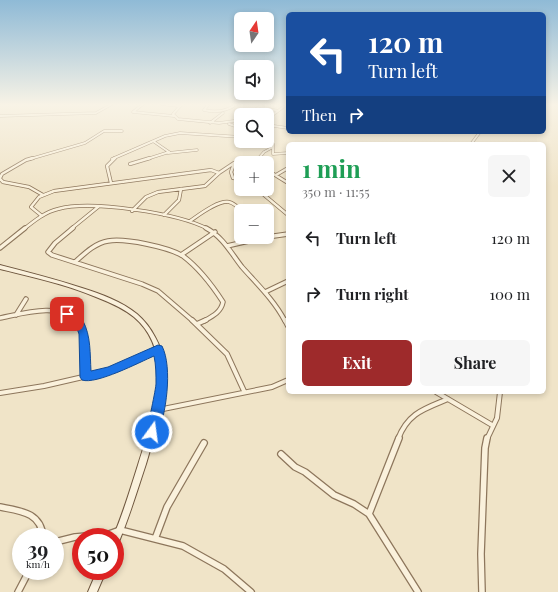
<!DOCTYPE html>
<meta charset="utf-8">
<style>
:root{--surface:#fff;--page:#f6f6f6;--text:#202124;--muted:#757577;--accent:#9e2a2b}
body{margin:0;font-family:"Playfair Display",serif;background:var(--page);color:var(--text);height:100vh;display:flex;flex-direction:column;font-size:15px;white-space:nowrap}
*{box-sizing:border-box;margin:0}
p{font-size:13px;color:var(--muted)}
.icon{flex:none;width:22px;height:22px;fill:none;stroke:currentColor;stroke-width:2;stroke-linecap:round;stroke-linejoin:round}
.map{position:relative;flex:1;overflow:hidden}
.side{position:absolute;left:286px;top:142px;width:260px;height:252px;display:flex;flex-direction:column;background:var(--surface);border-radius:6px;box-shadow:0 2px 6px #0003}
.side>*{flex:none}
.guide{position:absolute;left:286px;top:12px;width:260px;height:122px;border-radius:6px;box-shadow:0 2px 6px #0003;background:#1a4fa0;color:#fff;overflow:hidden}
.needle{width:26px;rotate:13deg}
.fabs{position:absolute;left:234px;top:12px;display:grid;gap:8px}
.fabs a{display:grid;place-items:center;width:40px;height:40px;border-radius:6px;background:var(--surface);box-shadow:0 2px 6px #0003;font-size:20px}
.speed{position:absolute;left:12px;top:528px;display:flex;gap:8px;font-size:20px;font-weight:700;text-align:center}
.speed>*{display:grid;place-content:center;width:52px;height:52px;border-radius:50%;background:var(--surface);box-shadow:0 2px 6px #0003;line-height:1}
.speed small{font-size:10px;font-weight:400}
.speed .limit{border:6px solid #d22;background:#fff;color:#111}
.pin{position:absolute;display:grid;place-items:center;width:34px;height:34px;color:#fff;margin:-17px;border-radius:8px;box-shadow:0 2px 6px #0006}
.me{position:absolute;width:44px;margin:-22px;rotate:14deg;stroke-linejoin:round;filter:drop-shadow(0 0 3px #0008)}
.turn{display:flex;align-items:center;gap:14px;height:84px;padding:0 16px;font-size:18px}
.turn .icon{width:52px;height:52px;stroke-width:2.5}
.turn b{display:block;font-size:28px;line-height:34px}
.then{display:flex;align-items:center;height:38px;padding:0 16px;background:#0003;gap:8px;font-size:15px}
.round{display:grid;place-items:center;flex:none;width:42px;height:42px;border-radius:6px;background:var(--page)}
.summary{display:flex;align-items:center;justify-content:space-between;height:68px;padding:0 16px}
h1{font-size:24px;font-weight:700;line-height:30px;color:#1e9e55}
.cta{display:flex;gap:8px;margin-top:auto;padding:8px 16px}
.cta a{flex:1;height:46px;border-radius:6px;background:var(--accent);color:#fff;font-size:16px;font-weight:700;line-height:46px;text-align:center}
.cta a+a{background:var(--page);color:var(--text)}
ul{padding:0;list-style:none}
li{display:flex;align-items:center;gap:12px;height:56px;padding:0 16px}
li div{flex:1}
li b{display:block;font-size:15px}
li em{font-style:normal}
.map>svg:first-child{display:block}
</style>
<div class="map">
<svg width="558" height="592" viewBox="0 0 558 592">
<rect width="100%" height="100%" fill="#f0e4c8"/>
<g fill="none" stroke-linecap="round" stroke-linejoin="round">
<g stroke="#8d765c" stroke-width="3">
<path id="minor-far4" d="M 161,104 L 179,106
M 182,104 L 173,114 L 178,119 L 219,123 L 241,120
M 209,104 L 204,110 C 216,113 227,111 237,104
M 261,107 L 278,111 L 267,119
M 278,111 L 287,104
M 133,112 L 174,116
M 133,112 L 143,104
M 248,115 L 263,104
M 0,116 L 96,113 L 112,104
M 210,123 L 223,113
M 229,124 L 241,128
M 267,125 L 288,128
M 267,139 L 273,144 L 273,148
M 471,144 L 480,132
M 168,153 L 197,150
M 30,159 L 85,143 L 104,131 L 122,131
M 112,159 L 165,136 L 180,133 L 241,137
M 147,159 L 169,152 L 153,141
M 258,159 L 264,152 L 273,147 L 273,154 L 288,153"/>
</g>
<g stroke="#8d765c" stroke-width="4">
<path id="minor-far3" d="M 130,164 L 150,158
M 234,164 L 231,172 L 233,178 L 241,179
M 267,170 L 288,183
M 219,173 L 234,163 L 257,160 L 259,158
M 276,175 L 288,168
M 0,178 L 2,174 L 26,160 L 33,158
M 0,179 L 3,182 L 29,187 L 43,195
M 111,183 L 107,166 L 115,158
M 257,189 L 288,215
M 164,215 L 179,200 L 181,189
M 42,216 L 31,207 L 39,197 L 54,191 L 211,170 L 219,173 L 205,186 L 158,192 L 146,197 L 132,211
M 190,221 C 199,215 218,200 229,202 C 234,203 239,208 242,211
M 24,229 C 34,221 45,212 58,209 C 91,200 178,213 208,229
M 71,229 L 98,207"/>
</g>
<g stroke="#8d765c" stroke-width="5.5">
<path id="minor-far2" d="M 73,228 L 55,243 L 48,252 L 52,255 L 142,284 L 158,291 L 193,321
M 206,228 C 223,237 231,253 242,267 C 257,284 274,300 285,321
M 267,237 L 288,234
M 227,246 L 266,237
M 0,248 L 25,228
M 181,255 L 215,232
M 75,262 C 84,254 95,243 108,241 C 125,238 168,247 183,256 C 199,268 212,285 223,302 C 221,312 213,316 204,321
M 265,292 L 288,281
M 16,315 L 26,299
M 0,318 C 21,314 60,302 77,321"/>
</g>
<g stroke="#8d765c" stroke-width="6">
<path id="minor-far1" d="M 76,320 C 90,335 85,358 86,377
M 192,320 L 227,354 L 244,391
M 285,320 L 288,326
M 197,324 L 206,320
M 436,392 L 492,425
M 0,393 L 44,386 L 109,371 L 158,349
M 158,410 L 272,387 L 288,380
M 398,439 C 408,413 424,409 448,399
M 487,439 L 497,418 L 500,392"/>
</g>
<g stroke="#8d765c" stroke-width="8">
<path id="minor" d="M 281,454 L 295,467 L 305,472 L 334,495 L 354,504 L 369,514 L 418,592
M 0,507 C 20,511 41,512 43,537
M 369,514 L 399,438
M 155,539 L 167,507 L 204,443
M 55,542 L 75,537 L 109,534 L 120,530 L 183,546 L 224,569 L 251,592
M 18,592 L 29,571
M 482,592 L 481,554 L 485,448 L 487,438"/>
</g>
<g stroke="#6f573f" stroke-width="2">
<path id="secondary" d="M 0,265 C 27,272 55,279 82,288 C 101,294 121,301 137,314 C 144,320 151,329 155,337 C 157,341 159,344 160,348 C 172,384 156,429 146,464 C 137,491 129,518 118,544 L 115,545 L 115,537 L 113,537 C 123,514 130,490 138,465 C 152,420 178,354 134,317 C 123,308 109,302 96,297 C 65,284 32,277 0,269 Z
M 97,571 L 106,571 L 97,592 L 88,592 Z"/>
</g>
<use href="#minor-far4" stroke="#faf1dc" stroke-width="2"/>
<use href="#minor-far3" stroke="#faf1dc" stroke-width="2.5"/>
<use href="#minor-far2" stroke="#faf1dc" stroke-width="3.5"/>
<use href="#minor-far1" stroke="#faf1dc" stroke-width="4"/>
<use href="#minor" stroke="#faf1dc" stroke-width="5.5"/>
<use href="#secondary" fill="#faf1dc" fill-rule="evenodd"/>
</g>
<linearGradient id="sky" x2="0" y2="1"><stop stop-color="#8fbad6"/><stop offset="0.56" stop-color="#f8f3e6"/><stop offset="1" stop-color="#f8f3e6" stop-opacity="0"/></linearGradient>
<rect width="558" height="187" fill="url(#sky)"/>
<path fill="#1a73e8" stroke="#114b97" d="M 67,311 L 83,321 C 91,336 90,354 91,371 L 108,367 L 158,345 L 162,346 C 173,368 166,415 157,436 L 152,438 L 148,436 C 146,430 155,395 156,384 C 156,375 156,365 154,356 C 140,362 96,385 82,380 L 80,377 L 79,334 L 76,326 L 62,314 L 64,312 Z"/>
</svg>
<div class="fabs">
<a><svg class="needle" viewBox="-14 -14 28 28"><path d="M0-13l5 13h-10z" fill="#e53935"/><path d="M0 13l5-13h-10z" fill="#757577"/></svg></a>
<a><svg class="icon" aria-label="sound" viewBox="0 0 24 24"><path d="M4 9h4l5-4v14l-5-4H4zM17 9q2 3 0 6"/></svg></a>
<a><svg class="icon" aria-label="search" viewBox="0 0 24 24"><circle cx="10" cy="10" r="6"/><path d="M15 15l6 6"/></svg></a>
<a>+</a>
<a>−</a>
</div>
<div class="speed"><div>39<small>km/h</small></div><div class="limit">50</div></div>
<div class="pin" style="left:67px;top:314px;background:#d93025"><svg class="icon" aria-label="arrive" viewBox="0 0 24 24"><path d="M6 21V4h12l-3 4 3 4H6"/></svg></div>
<svg class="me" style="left:152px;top:432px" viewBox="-20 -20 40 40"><circle r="17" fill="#1a73e8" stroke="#fff" stroke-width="3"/><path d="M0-11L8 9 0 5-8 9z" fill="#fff"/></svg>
<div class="guide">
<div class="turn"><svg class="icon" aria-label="left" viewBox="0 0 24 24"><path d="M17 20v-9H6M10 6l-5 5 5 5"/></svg><div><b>120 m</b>Turn left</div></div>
<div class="then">Then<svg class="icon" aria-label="right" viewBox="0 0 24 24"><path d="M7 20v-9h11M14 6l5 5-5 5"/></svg></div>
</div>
<section class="side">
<div class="summary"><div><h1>1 min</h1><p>350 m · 11:55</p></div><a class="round"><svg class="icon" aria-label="close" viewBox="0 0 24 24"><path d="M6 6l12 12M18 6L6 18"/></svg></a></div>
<ul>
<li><svg class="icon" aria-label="left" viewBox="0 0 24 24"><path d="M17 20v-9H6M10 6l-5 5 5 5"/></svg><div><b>Turn left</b></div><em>120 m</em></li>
<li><svg class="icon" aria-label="right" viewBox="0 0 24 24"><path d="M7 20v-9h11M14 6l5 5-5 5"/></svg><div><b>Turn right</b></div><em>100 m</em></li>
</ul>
<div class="cta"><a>Exit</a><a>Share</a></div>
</section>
</div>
